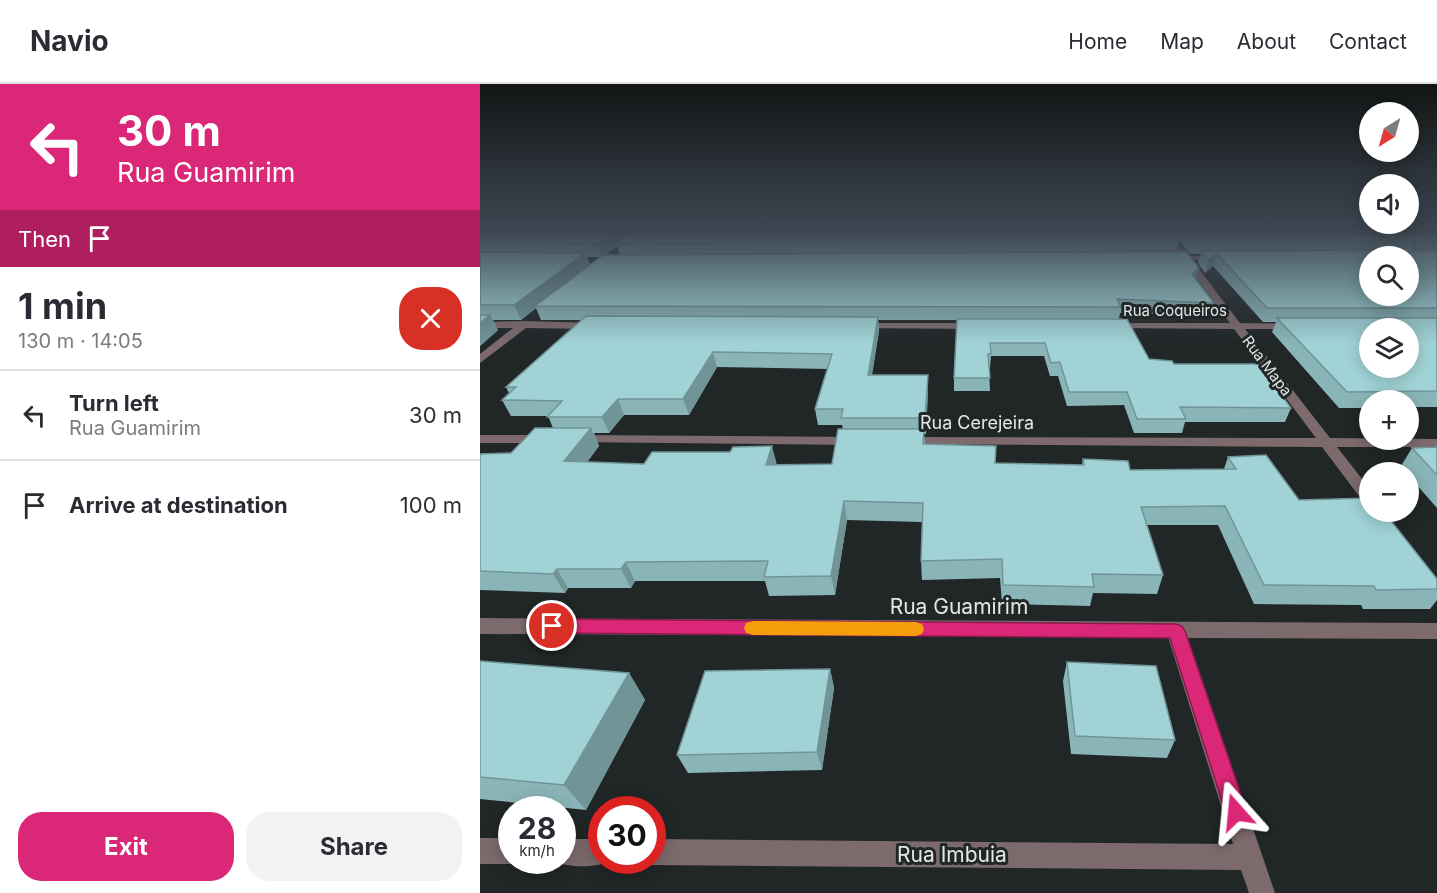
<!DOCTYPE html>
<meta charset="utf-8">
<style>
:root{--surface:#fff;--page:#f2f2f3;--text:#2b2b33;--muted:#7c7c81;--line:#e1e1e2;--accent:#db2777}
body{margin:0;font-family:Inter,sans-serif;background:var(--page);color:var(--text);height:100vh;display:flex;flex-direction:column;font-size:22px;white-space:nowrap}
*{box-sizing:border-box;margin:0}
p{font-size:20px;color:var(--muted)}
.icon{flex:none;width:33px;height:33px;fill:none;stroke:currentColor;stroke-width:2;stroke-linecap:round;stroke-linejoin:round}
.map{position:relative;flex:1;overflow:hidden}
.drawer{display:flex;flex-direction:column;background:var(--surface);width:480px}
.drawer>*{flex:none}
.hud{background:#db2777;color:#fff;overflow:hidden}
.needle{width:39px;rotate:217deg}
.buttons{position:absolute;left:879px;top:18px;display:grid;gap:12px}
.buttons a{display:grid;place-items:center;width:60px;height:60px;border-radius:50%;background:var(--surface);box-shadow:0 3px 15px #0003;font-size:30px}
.speed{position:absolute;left:18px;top:712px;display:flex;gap:12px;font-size:30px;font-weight:700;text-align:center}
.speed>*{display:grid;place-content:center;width:78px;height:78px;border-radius:50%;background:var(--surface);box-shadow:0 3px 15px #0003;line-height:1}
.speed small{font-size:15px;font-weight:400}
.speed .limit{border:9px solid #d22;background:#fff;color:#111}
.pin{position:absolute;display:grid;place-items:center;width:51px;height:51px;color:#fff;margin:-26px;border:3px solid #fff;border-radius:50%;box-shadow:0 2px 6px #0007}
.me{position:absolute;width:66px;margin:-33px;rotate:342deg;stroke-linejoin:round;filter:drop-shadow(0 0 4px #0008)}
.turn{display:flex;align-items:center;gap:21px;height:126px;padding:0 18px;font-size:27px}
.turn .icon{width:78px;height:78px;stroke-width:2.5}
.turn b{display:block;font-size:42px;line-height:51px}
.then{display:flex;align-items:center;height:57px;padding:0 18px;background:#0003;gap:12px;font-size:22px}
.round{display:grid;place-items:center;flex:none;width:63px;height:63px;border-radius:24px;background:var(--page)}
.headline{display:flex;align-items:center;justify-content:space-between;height:102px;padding:0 18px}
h1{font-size:36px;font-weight:700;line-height:45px}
.button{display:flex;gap:12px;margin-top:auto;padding:12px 18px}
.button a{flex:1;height:69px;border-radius:24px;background:var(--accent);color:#fff;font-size:24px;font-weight:700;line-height:69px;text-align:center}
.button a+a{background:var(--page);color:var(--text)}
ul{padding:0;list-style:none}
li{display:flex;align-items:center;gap:18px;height:90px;padding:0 18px;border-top:2px solid var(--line)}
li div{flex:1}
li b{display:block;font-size:22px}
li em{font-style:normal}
header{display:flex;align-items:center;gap:36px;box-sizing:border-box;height:84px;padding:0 30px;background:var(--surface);border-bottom:2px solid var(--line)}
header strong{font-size:28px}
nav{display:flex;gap:33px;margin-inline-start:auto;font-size:21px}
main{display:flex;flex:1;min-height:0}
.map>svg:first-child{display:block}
</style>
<header>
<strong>Navio</strong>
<nav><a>Home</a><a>Map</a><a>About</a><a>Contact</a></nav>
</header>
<main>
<section class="drawer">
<div class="hud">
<div class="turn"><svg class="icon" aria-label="left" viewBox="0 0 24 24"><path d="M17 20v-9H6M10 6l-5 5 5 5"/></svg><div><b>30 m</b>Rua Guamirim</div></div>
<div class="then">Then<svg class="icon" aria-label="arrive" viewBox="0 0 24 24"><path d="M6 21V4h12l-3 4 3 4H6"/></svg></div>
</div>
<div class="headline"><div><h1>1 min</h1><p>130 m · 14:05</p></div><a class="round" style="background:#d93025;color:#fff"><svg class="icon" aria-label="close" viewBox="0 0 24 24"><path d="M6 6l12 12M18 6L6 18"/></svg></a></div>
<ul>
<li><svg class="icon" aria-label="left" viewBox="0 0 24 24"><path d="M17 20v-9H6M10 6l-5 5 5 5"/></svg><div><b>Turn left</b><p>Rua Guamirim</p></div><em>30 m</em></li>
<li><svg class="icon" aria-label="arrive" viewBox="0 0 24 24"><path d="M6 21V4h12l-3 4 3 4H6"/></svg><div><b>Arrive at destination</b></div><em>100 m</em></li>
</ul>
<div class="button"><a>Exit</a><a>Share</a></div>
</section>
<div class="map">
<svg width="957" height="809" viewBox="0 0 957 809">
<rect width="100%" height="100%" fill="#212627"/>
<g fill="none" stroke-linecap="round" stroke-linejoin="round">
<path fill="#7c6a6d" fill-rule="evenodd" d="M 681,147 L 689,147 L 708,172 L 743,172 L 744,174 L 740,176 L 712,176 L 760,239 L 817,240 L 817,244 L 813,245 L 765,245 L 850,354 L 957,355 L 957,363 L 857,363 L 890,405 L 890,421 L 885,420 L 842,363 L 421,360 L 419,357 L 421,354 L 426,353 L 836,354 L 754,245 L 629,244 L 628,242 L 633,239 L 750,239 L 703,176 L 689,176 L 689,172 L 699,172 Z
M 45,237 L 114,239 L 119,242 L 114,245 L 46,244 L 0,279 L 0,270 L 33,244 L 0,244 L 0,238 Z
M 378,239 L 498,239 L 503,242 L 498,245 L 374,244 L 374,240 Z
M 0,351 L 63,351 L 70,355 L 63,359 L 0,359 Z
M 96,351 L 375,353 L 382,357 L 375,361 L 91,358 L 89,355 L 91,352 Z
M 0,534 L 957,539 L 957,555 L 708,554 L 795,809 L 769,809 L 761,786 L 172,781 L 163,777 L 172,777 L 172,755 L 753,760 L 688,553 L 0,550 Z
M 0,754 L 32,754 L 32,777 L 39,777 L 32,780 L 0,780 Z
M 82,755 L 122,755 L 122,777 L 131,777 C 115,784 89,784 73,777 L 82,777 Z"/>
</g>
<path fill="#8ab5b8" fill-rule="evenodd" d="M 0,147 L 698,157 L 696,167 L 719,184 L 716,195 L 734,219 L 730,232 L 640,229 L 639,235 L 669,275 L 694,280 L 811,324 L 805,338 L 705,338 L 702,349 L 654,349 L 644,321 L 587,322 L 578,292 L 570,292 L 564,272 L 511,272 L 510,284 L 509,284 L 510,307 L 474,307 L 474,294 L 477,236 L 398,236 L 399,247 L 392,291 L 448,306 L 446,350 L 444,350 L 445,360 L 515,379 L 602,381 L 603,375 L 650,386 L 744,385 L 748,373 L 819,416 L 957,495 L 957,516 L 950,525 L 883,525 L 881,521 L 774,520 L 738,441 L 667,441 L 683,491 L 677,510 L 613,509 L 610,522 L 522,520 L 520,494 L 442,496 L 441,477 L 442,438 L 367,436 L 355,511 L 289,512 L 285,497 L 155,497 L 151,504 L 88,504 L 85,509 L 0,506 L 0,370 L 31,369 L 73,344 L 68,332 L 31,332 L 22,316 L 29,309 L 26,303 L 102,236 L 61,236 L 56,224 L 41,236 L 13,236 L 18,246 L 0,262 ZM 137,162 L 140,171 L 124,171 ZM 107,173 L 121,173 L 110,181 ZM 237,283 L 348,285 L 335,325 L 338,341 L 362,341 L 363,345 L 352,380 L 297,381 L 164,380 L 107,378 L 119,362 L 114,349 L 129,349 L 144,331 L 209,331 Z
M 692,147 L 957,147 L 957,323 L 928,323 L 928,316 L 890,316 L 890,324 L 859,324 L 792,248 L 796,238 L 783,238 L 733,182 L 725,189 L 718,179 L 720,170 L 710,170 Z
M 957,363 L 957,424 L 928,391 L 928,388 L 927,388 L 921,382 L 932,364 Z
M 0,577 L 149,589 L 165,616 L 106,726 L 0,715 Z
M 587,578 L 695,656 L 687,674 L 591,670 L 583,597 Z
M 350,585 L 354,604 L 342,686 L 208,689 L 197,671 Z"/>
<path fill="#719496" d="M 135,147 L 157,147 L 136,160 L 137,162 L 122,173 L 117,160 Z
M 105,169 L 110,182 L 55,222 L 56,224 L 41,236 L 34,221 Z
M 737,170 L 733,182 L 725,189 L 728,176 Z
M 719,184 L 716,197 L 712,190 Z
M 10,231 L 18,246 L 0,262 L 0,239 Z
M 398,233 L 399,247 L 389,306 L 388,291 Z
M 233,268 L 237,283 L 209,331 L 203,315 Z
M 448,291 L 448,306 L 446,350 L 445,334 Z
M 138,315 L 144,331 L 129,349 L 122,333 Z
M 111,344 L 119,362 L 94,396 L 84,377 Z
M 292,362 L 297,381 L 291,400 L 286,381 Z
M 364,417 L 367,436 L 355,511 L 351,492 Z
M 146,478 L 155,497 L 151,504 L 141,485 Z
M 77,485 L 88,504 L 85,509 L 73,490 Z
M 350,585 L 354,604 L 342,686 L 337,668 Z
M 149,589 L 165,616 L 106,726 L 84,701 Z"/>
<path fill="#a1d3d6" stroke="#719496" stroke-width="1.5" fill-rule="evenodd" d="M 0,147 L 135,147 L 117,160 L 0,158 Z
M 152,147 L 691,147 L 698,157 L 136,160 Z
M 704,147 L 957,147 L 957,158 L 934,158 L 932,164 L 934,166 L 957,166 L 957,224 L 787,224 L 737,170 L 728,176 L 721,167 L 895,166 L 898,160 L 895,158 L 713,158 ZM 890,172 L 928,172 L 928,212 L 890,212 Z
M 706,167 L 719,184 L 712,190 L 734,219 L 637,215 L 641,223 L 55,222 L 123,171 Z
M 0,168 L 105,169 L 34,221 L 0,221 Z
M 0,231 L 10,231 L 0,239 Z
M 106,232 L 398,233 L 388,291 L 448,291 L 445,334 L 361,334 L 363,325 L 335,325 L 352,270 L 233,268 L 203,315 L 138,315 L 122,333 L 67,333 L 82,317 L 22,316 L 36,303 L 26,303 Z
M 797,234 L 957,234 L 957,307 L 867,308 ZM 890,244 L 928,244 L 928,284 L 890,284 Z
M 477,235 L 647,235 L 669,275 L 692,277 L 694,280 L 778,280 L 811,324 L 700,323 L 706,335 L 657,335 L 647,308 L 589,308 L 580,278 L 571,279 L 565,259 L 510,259 L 511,270 L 508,270 L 510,294 L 474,294 Z
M 55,344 L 111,344 L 84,377 L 164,380 L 172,368 L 250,368 L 253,363 L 292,362 L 286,381 L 352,380 L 358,345 L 444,345 L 443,360 L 516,362 L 515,379 L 604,381 L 603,375 L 648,377 L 650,386 L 756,385 L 748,373 L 786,371 L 819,416 L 890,414 L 890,428 L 904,428 L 957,495 L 957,505 L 896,506 L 894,502 L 784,501 L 745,422 L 661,423 L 683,491 L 612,490 L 614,503 L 523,501 L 522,475 L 441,477 L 443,419 L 364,417 L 351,492 L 284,493 L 288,477 L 146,478 L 141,485 L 77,485 L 73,490 L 0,487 L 0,370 L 31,369 Z
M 957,363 L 957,391 L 932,364 Z
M 0,577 L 149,589 L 84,701 L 0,693 Z
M 587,578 L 676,582 L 695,656 L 595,652 Z
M 350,585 L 337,668 L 197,671 L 225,587 Z"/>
<linearGradient id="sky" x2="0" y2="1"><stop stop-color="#121515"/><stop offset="0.57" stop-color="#3d4752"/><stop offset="1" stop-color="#3d4752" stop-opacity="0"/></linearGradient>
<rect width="957" height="260" fill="url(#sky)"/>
<path fill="#db2777" stroke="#8e194d" stroke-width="1.5" d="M 72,535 L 696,540 L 702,542 L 705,547 L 767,728 L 764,736 L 756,739 L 748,736 L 690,554 L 72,549 L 66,547 L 63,542 L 66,537 Z"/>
<path fill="#f59e0b" d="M 273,537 L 436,538 L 442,540 L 444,545 L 442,550 L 436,552 L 273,551 L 266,549 L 264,544 L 266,539 Z"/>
<g text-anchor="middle" stroke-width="6" stroke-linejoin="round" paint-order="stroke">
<g font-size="15" fill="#e4e7e8" stroke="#212627">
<text x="695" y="232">Rua Coqueiros</text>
<text transform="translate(787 282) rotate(53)" y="5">Rua Mapa</text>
</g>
<g font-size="18" fill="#e4e7e8" stroke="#212627">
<text x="497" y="345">Rua Cerejeira</text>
</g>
<g font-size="21" fill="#e4e7e8" stroke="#212627">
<text x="479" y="530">Rua Guamirim</text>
<text x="472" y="778">Rua Imbuia</text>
</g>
</g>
</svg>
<div class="buttons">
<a><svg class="needle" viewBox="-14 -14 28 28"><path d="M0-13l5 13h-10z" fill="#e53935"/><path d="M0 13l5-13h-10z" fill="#7c7c81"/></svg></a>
<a><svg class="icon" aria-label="sound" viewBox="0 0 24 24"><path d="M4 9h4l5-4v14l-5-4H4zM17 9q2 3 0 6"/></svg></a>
<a><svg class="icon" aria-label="search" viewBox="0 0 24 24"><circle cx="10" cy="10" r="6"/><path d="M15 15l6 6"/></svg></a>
<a><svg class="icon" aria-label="layers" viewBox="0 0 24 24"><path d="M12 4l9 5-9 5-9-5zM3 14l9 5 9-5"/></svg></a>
<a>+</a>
<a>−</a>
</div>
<div class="speed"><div>28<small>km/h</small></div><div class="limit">30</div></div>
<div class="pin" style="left:72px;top:542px;background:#d93025"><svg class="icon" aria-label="arrive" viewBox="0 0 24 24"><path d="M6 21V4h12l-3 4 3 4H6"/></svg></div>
<svg class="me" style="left:756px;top:728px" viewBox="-20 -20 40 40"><path d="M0-17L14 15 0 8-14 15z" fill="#db2777" stroke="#fff" stroke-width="4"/></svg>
</div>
</main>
